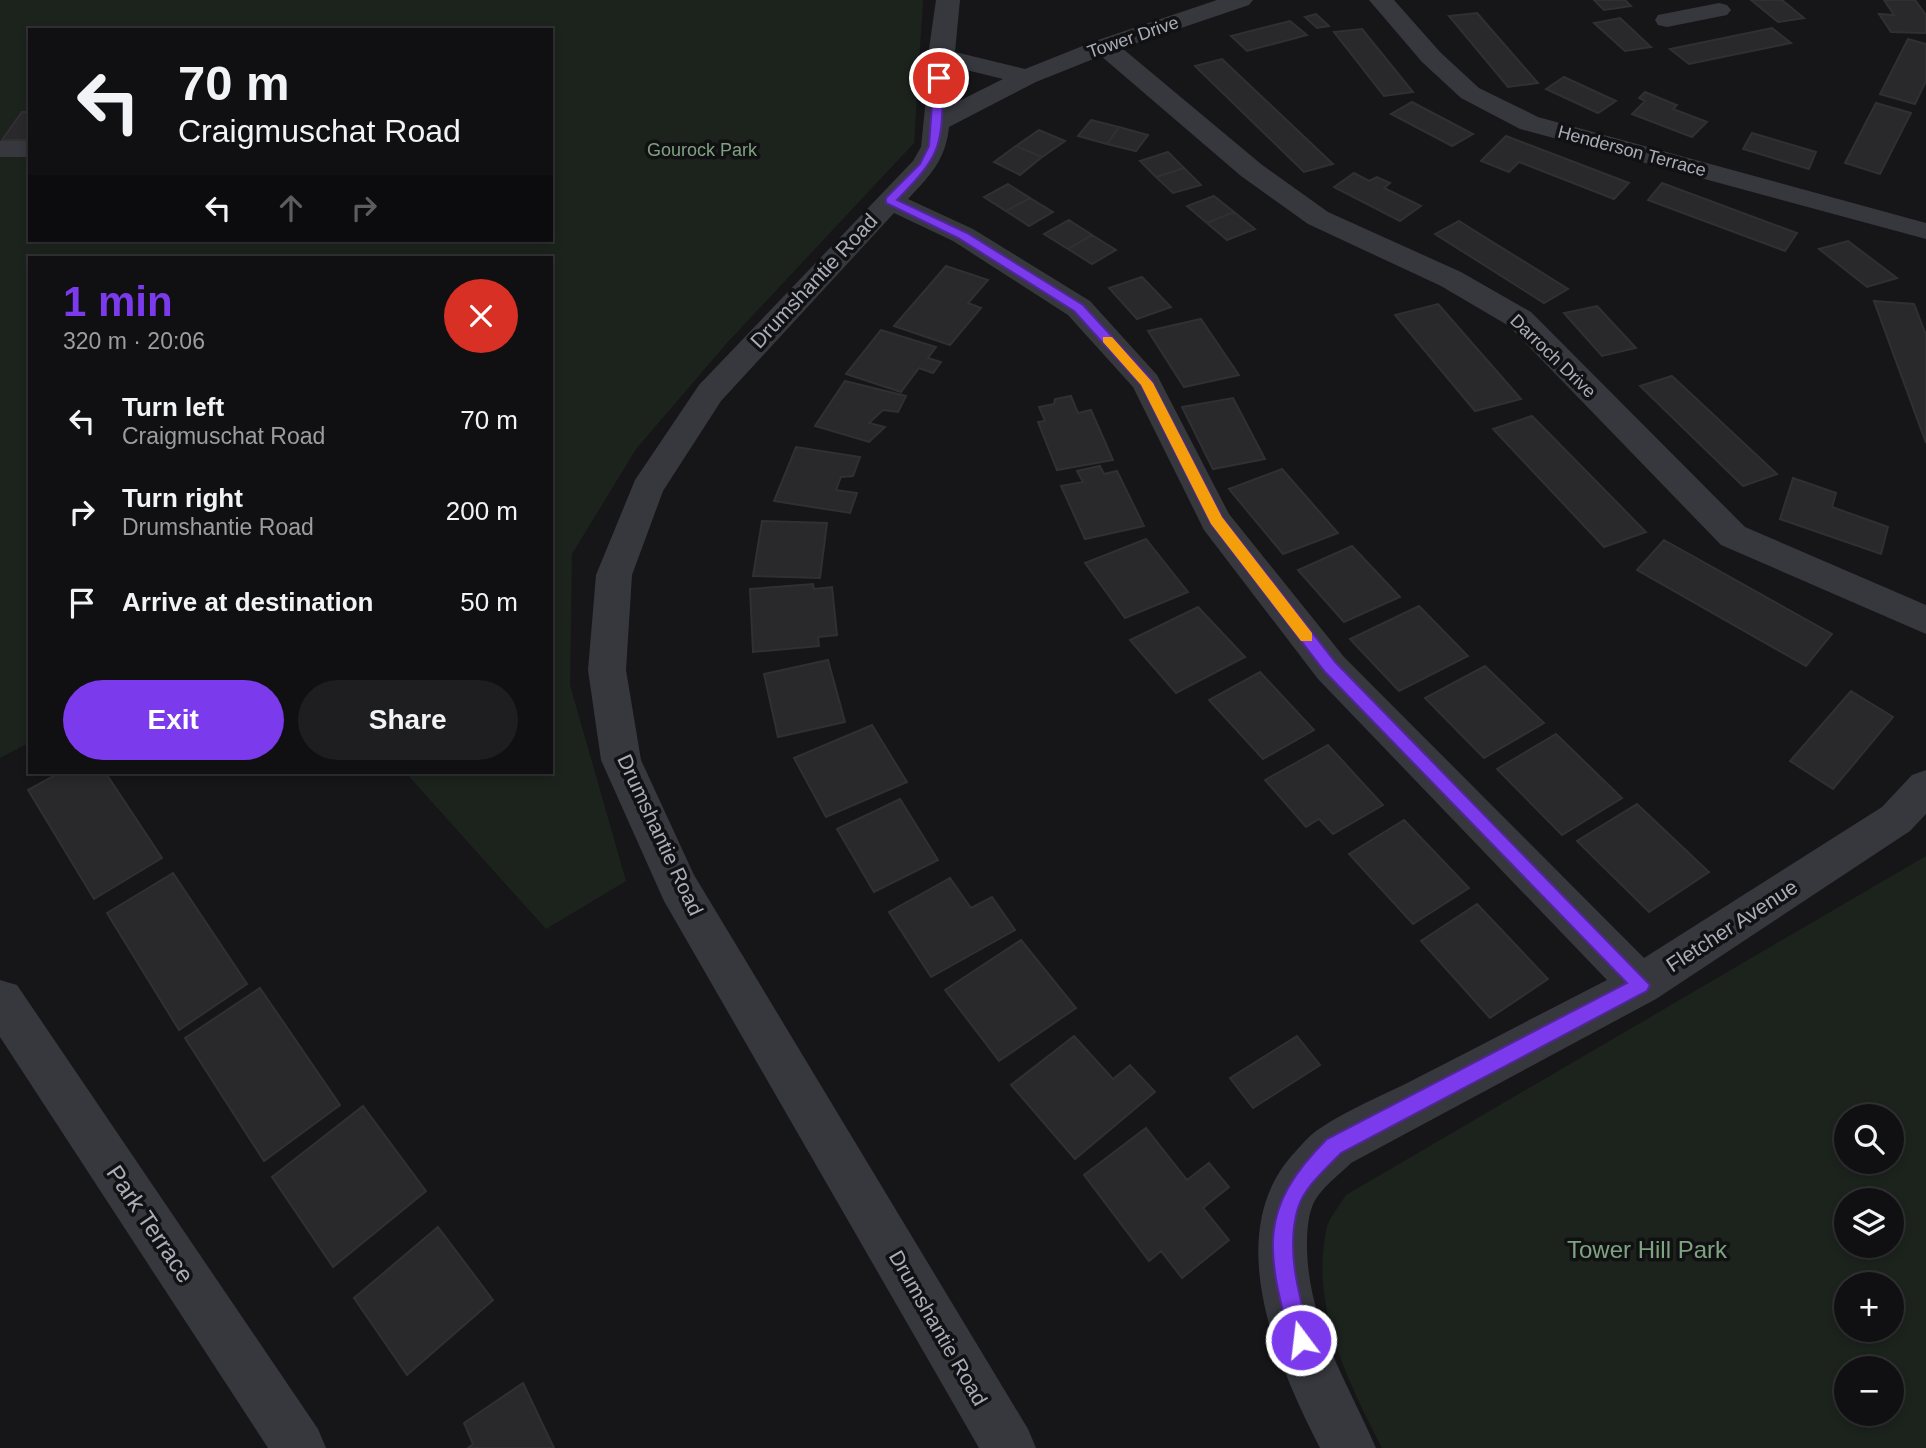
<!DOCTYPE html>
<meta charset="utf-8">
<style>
:root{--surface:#101012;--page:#1e1e20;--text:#f1f3f6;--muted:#9c9d9f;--line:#303032;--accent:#7c3aed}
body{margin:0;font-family:Arial,sans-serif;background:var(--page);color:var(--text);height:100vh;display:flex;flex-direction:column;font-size:26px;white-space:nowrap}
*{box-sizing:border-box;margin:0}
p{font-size:23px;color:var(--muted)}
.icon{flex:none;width:38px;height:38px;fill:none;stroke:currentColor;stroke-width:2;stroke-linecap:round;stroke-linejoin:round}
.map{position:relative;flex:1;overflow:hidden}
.details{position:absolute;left:28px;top:256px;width:525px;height:518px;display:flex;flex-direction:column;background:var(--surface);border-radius:0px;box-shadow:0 4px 10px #0003,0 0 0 2px var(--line)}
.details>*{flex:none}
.top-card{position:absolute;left:28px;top:28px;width:525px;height:214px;border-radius:0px;box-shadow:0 4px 10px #0003,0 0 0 2px var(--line);background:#101012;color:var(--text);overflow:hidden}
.fabs{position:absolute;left:1834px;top:1104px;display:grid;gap:14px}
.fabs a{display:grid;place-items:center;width:70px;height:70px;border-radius:50%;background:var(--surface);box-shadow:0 4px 10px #0003,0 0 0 2px var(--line);font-size:35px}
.pin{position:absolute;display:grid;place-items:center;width:60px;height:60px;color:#fff;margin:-30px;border:4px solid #fff;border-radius:50%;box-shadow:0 2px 7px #0007}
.me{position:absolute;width:77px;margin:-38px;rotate:345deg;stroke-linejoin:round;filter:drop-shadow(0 0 5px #0008)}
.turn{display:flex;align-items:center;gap:24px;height:147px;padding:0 35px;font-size:32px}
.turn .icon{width:91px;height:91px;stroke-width:2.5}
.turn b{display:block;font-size:49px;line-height:60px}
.lanes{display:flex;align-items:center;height:66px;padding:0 35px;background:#0003;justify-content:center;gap:35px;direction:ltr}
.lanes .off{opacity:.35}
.round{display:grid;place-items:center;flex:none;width:74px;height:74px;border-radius:37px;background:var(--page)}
.head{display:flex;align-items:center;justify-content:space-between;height:119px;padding:0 35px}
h1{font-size:42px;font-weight:700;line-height:52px;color:var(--accent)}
.button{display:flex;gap:14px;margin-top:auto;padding:14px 35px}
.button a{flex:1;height:80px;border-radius:42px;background:var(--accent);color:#fff;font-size:28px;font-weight:700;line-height:80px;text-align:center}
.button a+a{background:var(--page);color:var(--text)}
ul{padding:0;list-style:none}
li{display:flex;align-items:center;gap:21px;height:91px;padding:0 35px}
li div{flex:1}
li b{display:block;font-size:26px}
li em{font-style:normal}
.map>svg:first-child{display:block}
</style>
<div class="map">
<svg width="1926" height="1448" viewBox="0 0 1926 1448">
<rect width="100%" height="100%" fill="#161618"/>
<path fill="#1c231d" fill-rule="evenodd" d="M 0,0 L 923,0 L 914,143 L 726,344 L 636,449 L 572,554 L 570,685 L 626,881 L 546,929 L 405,772 L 551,772 L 551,257 L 30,257 L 30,742 L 0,758 ZM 30,30 L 551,30 L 551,240 L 30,240 Z
M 1926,856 L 1926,1448 L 1382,1448 C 1348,1381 1309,1305 1327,1227 C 1330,1216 1340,1205 1346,1195 ZM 1892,1116 L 1892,1162 L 1846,1162 L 1846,1116 ZM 1892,1200 L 1892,1246 L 1846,1246 L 1846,1200 ZM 1892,1284 L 1892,1330 L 1846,1330 L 1846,1284 ZM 1892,1368 L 1892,1414 L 1846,1414 L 1846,1368 Z"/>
<path fill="#29292c" stroke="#303034" stroke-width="2" d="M 1594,0 L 1625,0 L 1631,6 L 1604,10 Z
M 1751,0 L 1782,0 L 1804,18 L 1778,22 Z
M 1884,0 L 1915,0 L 1926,15 L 1926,33 L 1891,32 L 1879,14 L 1894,15 Z
M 1477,13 L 1538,83 L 1508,87 L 1449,16 Z
M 1316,14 L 1329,26 L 1317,28 L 1305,17 Z
M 1620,18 L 1651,47 L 1625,51 L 1594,23 Z
M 1290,21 L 1307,35 L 1247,51 L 1231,36 Z
M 1772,28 L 1791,43 L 1689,64 L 1670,49 Z
M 1362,29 L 1413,92 L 1384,96 L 1334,32 Z
M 1908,39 L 1926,44 L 1926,81 L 1915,104 L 1880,94 Z
M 1222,59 L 1333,164 L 1304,172 L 1195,66 Z
M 1564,77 L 1616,101 L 1598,113 L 1546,89 Z
M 1645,92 L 1677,105 L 1673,109 L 1707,122 L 1692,137 L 1632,114 L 1645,101 L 1639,98 Z
M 1412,102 L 1473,134 L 1452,146 L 1391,114 Z
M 1876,103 L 1911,113 L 1880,174 L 1845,163 Z
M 22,112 L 30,112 L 30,140 L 2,140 Z
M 1091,120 L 1119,127 L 1107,144 L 1078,136 Z
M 1119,127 L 1148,135 L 1136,151 L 1107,144 Z
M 1039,130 L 1065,141 L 1042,157 L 1016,146 Z
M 1752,133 L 1816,152 L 1809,169 L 1743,149 Z
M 1506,136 L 1629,183 L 1614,199 L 1519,162 L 1509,172 L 1481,161 Z
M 1016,146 L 1042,157 L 1020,175 L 994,162 Z
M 1168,152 L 1184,168 L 1156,177 L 1140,161 Z
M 1184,168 L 1201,185 L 1173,193 L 1156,177 Z
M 1354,173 L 1369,181 L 1377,177 L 1390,183 L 1384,188 L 1421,206 L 1400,221 L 1334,187 Z
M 1662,183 L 1797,233 L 1785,251 L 1648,200 Z
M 1008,184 L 1030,198 L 1006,211 L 984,197 Z
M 1214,196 L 1234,212 L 1207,223 L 1187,206 Z
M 1030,198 L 1053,212 L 1029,226 L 1006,211 Z
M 1234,212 L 1255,229 L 1227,240 L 1207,223 Z
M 1069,220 L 1092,235 L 1068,249 L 1044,234 Z
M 1459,221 L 1568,289 L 1544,303 L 1435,234 Z
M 1092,235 L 1116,250 L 1092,264 L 1068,249 Z
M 1848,241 L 1897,278 L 1867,287 L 1819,249 Z
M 946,266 L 988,280 L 968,303 L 981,308 L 950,345 L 894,326 Z
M 1142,277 L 1171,307 L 1137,319 L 1109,288 Z
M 1874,301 L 1914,304 L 1926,335 L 1926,443 Z
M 1438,304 L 1521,399 L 1475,411 L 1395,315 Z
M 1597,306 L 1636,348 L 1602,356 L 1564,313 Z
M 1201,319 L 1239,375 L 1184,387 L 1148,331 Z
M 881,330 L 936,347 L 928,358 L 941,362 L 933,373 L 919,368 L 901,392 L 846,374 Z
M 1672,376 L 1777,474 L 1743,486 L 1640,386 Z
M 845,381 L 906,396 L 898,412 L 883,410 L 869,423 L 885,427 L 869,442 L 815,426 Z
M 1071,396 L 1078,413 L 1091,410 L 1113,460 L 1057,470 L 1038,422 L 1045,421 L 1039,407 L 1054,404 L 1055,399 Z
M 1233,398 L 1265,459 L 1213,469 L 1182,407 Z
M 1532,416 L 1646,532 L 1604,547 L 1493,429 Z
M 796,447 L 860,457 L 853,476 L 841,477 L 836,490 L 857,493 L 850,513 L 774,501 Z
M 1100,466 L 1104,474 L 1117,471 L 1144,526 L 1085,539 L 1061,486 L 1083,482 L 1077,471 Z
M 1282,469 L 1338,533 L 1283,554 L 1229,489 Z
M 1793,478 L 1836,493 L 1832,507 L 1888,527 L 1881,554 L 1780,519 Z
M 762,521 L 827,523 L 820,578 L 753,576 Z
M 1146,539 L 1188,592 L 1125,618 L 1085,563 Z
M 1664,540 L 1832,634 L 1806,666 L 1637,570 Z
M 1352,546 L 1400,597 L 1344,622 L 1298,570 Z
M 813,584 L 814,589 L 832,587 L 837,635 L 818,637 L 819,646 L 753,652 L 750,589 Z
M 1419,606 L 1468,656 L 1399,691 L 1350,639 Z
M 1198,607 L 1245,657 L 1176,693 L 1130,640 Z
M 828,660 L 845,722 L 778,737 L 764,674 Z
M 1485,666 L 1544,723 L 1484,758 L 1425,698 Z
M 1260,672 L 1314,730 L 1263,759 L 1209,700 Z
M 1851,691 L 1893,717 L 1833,789 L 1790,761 Z
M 872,725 L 907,782 L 826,817 L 794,758 Z
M 1556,734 L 1622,798 L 1562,835 L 1497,769 Z
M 1328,745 L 1383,805 L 1333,834 L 1319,819 L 1306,827 L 1265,780 Z
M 61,772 L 105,772 L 162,858 L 94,899 L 28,790 Z
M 900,799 L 938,860 L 874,892 L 837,829 Z
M 1637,804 L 1709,872 L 1649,912 L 1577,841 Z
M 1404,820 L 1469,888 L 1413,924 L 1349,854 Z
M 173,873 L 247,984 L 179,1030 L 107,913 Z
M 950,878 L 971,908 L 992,897 L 1015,930 L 931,977 L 889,912 Z
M 1477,904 L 1548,979 L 1490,1018 L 1421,941 Z
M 1021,940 L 1076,1008 L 999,1061 L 945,990 Z
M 260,988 L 340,1105 L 264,1161 L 185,1038 Z
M 1074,1036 L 1113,1079 L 1130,1065 L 1155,1092 L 1075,1159 L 1011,1085 Z
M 1297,1036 L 1320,1065 L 1253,1108 L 1230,1078 Z
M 363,1106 L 426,1191 L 333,1267 L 272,1177 Z
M 1146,1128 L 1187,1180 L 1209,1163 L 1229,1187 L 1203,1208 L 1229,1240 L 1182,1278 L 1161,1251 L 1149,1261 L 1084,1175 Z
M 438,1227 L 493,1300 L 407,1375 L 354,1298 Z
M 523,1383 L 554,1448 L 468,1448 L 473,1444 L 464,1423 Z"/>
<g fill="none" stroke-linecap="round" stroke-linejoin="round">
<path fill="#37383d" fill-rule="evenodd" d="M 936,0 L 960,0 L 955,52 L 1025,69 L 1095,41 L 1217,0 L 1253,0 L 1249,5 L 1122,48 L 1261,164 L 1328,212 L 1461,272 L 1531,312 L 1745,527 L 1926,605 L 1926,634 L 1721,545 L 1509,326 L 1441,286 L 1308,224 L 1241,176 L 1101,56 L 1036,82 L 949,127 C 946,159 930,176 908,199 L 973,229 L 1090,301 L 1157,375 L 1229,514 L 1344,657 L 1644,958 L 1882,807 L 1912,775 L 1926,770 L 1926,814 L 1910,831 L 1656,999 L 1351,1163 C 1338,1176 1318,1190 1312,1207 C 1307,1220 1307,1237 1307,1250 C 1309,1324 1348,1383 1376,1448 L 1320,1448 C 1277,1364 1219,1231 1296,1151 C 1303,1143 1311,1134 1319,1129 C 1348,1109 1382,1096 1413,1080 C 1478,1047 1542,1013 1607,980 L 1318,679 L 1204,530 L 1133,387 L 1068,315 L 953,241 L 894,213 L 721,401 L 663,491 L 632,575 L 626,670 L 641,760 L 694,875 L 1028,1429 L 1036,1448 L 979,1448 L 664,901 L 601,760 L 588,670 L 596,575 L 635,480 L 699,385 L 913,161 L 921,147 L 930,59 L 928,56 ZM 954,67 L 1003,79 L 951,105 Z
M 1369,0 L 1394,0 L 1440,52 L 1479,88 L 1538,117 L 1926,223 L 1926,239 L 1520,129 L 1461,98 L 1422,62 Z
M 1719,3 L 1727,5 L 1731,10 L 1727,15 L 1667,27 L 1658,25 L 1655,20 L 1658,15 Z
M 0,141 L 30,141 L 30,157 L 0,157 Z
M 0,980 L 17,985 L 318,1429 L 326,1448 L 268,1448 L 0,1037 Z"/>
</g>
<path fill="#7c3aed" stroke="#51269a" stroke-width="2" d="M 939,75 L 944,78 C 940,146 946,150 897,200 L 967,233 L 1083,305 L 1151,379 L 1222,517 L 1336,663 L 1650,985 L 1647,991 L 1341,1153 C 1326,1169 1305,1186 1298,1208 C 1285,1250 1300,1299 1311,1340 L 1308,1347 L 1301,1351 L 1293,1347 L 1290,1340 C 1267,1250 1257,1209 1327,1139 L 1627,983 L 1325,672 L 1211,524 L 1141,385 L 1074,311 L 958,238 L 886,203 L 886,198 L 920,164 L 929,146 L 934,78 Z"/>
<path fill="#f59e0b" d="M 1103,337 L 1112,337 L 1153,383 L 1222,517 L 1312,633 L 1312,641 L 1301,641 L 1211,524 L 1141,385 L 1103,342 Z"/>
<g text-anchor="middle" stroke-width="7" stroke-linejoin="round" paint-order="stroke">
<g font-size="18" fill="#a8adb8" stroke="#111113">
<text transform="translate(1133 37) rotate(-19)" y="6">Tower Drive</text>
<text transform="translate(1632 151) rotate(15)" y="6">Henderson Terrace</text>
<text transform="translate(1553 356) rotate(44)" y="6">Darroch Drive</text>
</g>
<g font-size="18" fill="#7fa381" stroke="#111113">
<text x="702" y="156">Gourock Park</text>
</g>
<g font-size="21" fill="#a8adb8" stroke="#111113">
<text transform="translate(814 281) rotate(-47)" y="7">Drumshantie Road</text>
<text transform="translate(660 835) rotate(65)" y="7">Drumshantie Road</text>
<text transform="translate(1732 926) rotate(-33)" y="7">Fletcher Avenue</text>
<text transform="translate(938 1328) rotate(60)" y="7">Drumshantie Road</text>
</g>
<g font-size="24" fill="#a8adb8" stroke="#111113">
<text transform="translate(150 1224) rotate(56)" y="8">Park Terrace</text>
</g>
<g font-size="24" fill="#7fa381" stroke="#111113">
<text x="1647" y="1258">Tower Hill Park</text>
</g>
</g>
</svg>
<div class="fabs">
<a><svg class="icon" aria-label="search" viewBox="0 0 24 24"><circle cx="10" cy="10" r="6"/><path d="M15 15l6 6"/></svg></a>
<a><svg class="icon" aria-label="layers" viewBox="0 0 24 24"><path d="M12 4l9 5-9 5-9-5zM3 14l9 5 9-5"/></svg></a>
<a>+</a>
<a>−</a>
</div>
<div class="pin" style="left:939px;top:78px;background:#d93025"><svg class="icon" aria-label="arrive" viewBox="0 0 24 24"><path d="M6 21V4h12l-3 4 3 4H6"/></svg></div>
<svg class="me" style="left:1301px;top:1340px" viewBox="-20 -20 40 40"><circle r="17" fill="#7c3aed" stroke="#fff" stroke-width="3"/><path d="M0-11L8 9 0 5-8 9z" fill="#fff"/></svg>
<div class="top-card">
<div class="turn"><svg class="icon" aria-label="left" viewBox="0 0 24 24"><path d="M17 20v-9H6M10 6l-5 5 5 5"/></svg><div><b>70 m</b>Craigmuschat Road</div></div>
<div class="lanes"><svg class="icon" aria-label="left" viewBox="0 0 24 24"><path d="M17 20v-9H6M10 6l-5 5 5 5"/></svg><svg class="icon off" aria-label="ahead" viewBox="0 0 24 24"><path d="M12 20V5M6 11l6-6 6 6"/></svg><svg class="icon off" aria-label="right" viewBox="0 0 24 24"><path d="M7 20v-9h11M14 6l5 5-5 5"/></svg></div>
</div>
<section class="details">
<div class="head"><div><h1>1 min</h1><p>320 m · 20:06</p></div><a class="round" style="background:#d93025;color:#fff"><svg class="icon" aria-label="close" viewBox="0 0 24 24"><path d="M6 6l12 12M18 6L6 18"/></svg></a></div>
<ul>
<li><svg class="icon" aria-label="left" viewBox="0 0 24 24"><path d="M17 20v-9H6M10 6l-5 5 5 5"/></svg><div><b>Turn left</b><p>Craigmuschat Road</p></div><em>70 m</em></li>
<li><svg class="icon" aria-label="right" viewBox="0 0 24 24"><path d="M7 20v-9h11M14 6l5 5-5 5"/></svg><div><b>Turn right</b><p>Drumshantie Road</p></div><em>200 m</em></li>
<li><svg class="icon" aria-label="arrive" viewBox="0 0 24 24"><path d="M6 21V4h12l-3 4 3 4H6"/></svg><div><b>Arrive at destination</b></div><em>50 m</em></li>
</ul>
<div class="button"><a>Exit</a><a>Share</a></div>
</section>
</div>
